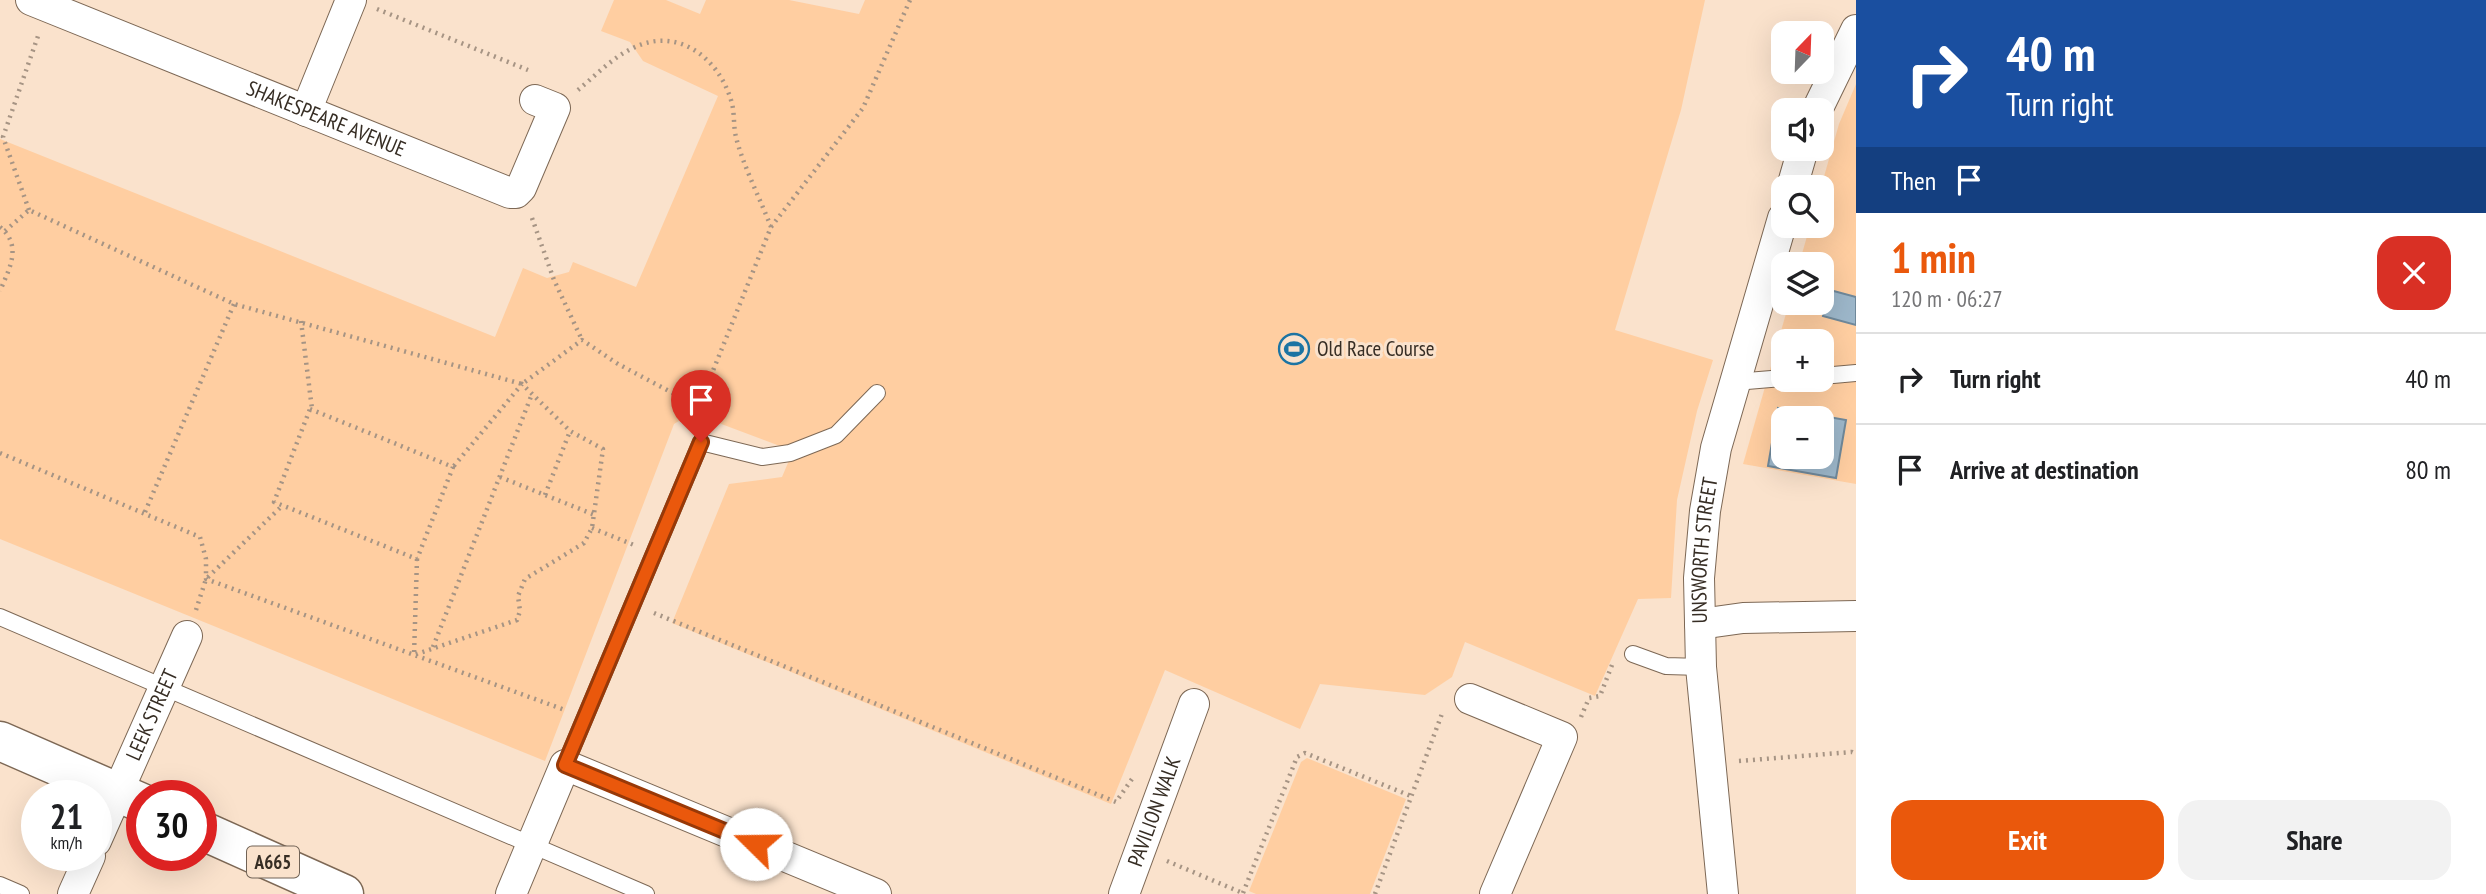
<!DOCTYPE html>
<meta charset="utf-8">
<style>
:root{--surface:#fff;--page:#f2f2f2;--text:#202124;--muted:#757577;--line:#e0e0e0;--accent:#ea580c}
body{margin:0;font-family:"PT Sans Narrow",sans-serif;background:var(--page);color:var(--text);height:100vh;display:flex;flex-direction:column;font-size:26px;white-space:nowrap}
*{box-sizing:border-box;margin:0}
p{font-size:23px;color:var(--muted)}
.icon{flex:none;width:38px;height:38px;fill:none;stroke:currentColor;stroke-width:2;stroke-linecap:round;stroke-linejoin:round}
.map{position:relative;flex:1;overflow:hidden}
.sheet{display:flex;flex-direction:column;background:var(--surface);width:630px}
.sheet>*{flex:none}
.top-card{background:#1a4fa0;color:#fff;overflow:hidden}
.needle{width:46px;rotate:23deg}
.buttons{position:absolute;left:1771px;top:21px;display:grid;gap:14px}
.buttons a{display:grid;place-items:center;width:63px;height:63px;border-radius:14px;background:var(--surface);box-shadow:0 7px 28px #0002;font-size:35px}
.speed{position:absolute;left:21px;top:780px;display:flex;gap:14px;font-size:35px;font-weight:700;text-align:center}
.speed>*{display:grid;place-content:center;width:91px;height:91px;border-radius:50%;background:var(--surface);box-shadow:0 7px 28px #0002;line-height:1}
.speed small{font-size:18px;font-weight:400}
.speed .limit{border:10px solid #d22;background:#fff;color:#111}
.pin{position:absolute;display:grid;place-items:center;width:60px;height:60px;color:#fff;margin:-72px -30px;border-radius:50% 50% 50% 0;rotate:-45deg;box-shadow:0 0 7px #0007}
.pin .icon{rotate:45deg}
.me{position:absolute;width:77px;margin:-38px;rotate:292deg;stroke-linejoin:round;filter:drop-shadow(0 0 5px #0008)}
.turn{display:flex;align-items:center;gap:24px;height:147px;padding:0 35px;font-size:32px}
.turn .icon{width:91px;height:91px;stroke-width:2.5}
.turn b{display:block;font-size:49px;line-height:60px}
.then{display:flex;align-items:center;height:66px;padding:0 35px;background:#0003;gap:14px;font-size:26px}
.round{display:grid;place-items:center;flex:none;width:74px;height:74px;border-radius:21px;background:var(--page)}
.overview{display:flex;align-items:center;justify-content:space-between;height:119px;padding:0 35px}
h1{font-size:42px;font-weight:800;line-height:52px;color:var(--accent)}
.cta{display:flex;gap:14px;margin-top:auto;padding:14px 35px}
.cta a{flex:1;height:80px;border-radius:21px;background:var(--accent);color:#fff;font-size:28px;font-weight:800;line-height:80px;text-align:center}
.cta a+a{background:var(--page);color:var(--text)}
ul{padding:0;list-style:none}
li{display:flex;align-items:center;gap:21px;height:91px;padding:0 35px;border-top:2px solid var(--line)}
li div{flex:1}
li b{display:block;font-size:26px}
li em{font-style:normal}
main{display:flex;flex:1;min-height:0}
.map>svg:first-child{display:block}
</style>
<main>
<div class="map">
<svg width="1856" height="894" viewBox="0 0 1856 894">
<rect width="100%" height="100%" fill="#fae2cc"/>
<path fill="#ffcea1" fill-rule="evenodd" d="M 614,0 L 666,0 L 700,14 L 706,0 L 789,0 L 859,14 L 865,0 L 1705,0 L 1681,110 L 1615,330 L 1713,360 L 1697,411 L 1677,500 L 1671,598 L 1638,599 L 1595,696 L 1465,642 L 1452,677 L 1425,695 L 1320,684 L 1300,729 L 1165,670 L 1111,804 L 672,623 L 729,484 L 782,477 L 793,451 L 692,413 L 674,424 L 545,761 L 0,539 L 0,139 L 495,337 L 523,268 L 547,278 L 569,272 L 573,262 L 636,287 L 718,96 L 643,61 L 630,42 L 601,31 Z
M 1856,84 L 1856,484 L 1743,464 L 1789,303 L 1822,303 L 1822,264 L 1799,264 L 1810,226 L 1822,226 L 1821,187 L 1839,124 ZM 1783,341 L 1822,341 L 1822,380 L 1783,380 ZM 1783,418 L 1822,418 L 1822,457 L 1783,457 Z
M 1307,758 L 1406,799 L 1370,894 L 1256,894 L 1249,891 L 1301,762 Z"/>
<path fill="#9db7ca" stroke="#70899b" stroke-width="2" fill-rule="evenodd" d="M 1830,290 L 1856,297 L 1856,325 L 1823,316 Z
M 1778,408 L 1846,420 L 1836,478 L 1768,466 ZM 1783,418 L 1822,418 L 1822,457 L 1783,457 Z"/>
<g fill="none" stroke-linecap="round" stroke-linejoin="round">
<g stroke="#7d6855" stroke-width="18">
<path id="service" d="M 1822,376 L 1856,373
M 1735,382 L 1783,378
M 0,617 L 646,894
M 1633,654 L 1666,666 L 1701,667
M 565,765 L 701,442 L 762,457 L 790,453 L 836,435 L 877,393
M 0,885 L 21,894"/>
</g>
<g stroke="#7d6855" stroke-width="32">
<g id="minor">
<path id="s1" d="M 31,0 L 510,193 L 516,193 L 521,188 L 555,108 L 535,100"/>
<path d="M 1817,110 L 1856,30"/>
<path d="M 306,111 L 351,0"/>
<path d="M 1792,187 L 1803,149"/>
<path d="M 1700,624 L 1743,618 L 1856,616"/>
<path d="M 1470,699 L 1562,737 L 1495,894"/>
<path id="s2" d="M 96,841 L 187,636"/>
<path d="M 73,894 L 90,856"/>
<path d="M 511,894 L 565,765 L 876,894"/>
<path id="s3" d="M 1124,894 L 1194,704"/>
<path id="s4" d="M 1723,894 L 1701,667 L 1699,578 L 1705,511 L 1716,448 L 1783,218"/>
</g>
</g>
<g stroke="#7d6855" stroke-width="41">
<path id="primary" d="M 0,741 L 142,803
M 201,830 L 344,894"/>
</g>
<path stroke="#a69484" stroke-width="4.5" stroke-dasharray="2 5" stroke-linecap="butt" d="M 377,9 L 528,70
M 578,90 C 595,76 613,57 633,48 C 677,26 718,57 731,100 C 735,112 733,125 736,137 C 742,163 761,201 771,227 L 708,383 L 701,394 L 686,400
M 29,210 L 3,137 L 38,36
M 532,218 L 554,280 L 582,340
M 0,227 C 23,246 9,269 0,291
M 771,227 L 863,108 L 910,0
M 5,231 L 29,210 L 234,304 L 522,384 L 582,340 L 618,364 L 686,400 L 690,423
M 301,321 L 312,409
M 310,409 L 453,467 L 417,559 L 274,502 Z
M 0,453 L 200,537 L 206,559 L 206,579 L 565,710
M 500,477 L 595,515
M 545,495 L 570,431
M 145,512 L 234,304
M 592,528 L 634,545
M 417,559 L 414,655 L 517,620 L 520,611 L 518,596 L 525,579 L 584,543 L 592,528 L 603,449 L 570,431 L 522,384 L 453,467
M 196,610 L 206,579 L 283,505
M 654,613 L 1116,802 L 1132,779
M 433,647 L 532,394
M 1581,717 L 1589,698 L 1600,696 L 1612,665
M 1739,761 L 1852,752 L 1856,754
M 1167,861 L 1245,894
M 1243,893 L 1297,757 L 1305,753 L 1411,796
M 1375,894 L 1443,711"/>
<use href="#service" stroke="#fff" stroke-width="16"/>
<use href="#minor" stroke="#fff" stroke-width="30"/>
<use href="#primary" stroke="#fff" stroke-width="38"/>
</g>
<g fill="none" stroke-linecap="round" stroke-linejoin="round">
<g stroke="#983908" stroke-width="18">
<path id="route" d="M 701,442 L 565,765 L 756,844"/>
</g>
<use href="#route" stroke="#ea580c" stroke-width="12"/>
</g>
<defs>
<g id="stadium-ring" transform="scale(1.575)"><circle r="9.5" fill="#fae2cc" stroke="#1c74a3" stroke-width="1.5"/><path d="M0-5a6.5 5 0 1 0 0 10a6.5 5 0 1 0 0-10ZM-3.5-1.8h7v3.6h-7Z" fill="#1c74a3"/></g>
</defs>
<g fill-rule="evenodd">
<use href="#stadium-ring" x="1294" y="349"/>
</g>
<g text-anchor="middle" stroke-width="6" stroke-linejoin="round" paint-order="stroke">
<rect fill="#fae2cc" stroke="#716356" stroke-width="2" x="247" y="846.5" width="52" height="31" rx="5"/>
<g font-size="19" font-weight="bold" fill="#362d24">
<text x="273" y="869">A665</text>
</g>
<g font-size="21" fill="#362d24" stroke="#fae2cc">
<text dy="7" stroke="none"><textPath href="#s1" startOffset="318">SHAKESPEARE AVENUE</textPath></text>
<text dy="7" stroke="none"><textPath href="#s4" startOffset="345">UNSWORTH STREET</textPath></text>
<text dy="7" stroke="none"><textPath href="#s2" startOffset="138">LEEK STREET</textPath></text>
<text dy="7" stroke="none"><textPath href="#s3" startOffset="88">PAVILION WALK</textPath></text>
</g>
<g font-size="21" fill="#362d24" stroke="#fae2cc" text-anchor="start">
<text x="1317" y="356">Old Race Course</text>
</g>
</g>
</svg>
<div class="buttons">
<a><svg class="needle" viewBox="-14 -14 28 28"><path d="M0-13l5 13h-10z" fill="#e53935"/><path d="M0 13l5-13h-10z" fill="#757577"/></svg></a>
<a><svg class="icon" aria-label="sound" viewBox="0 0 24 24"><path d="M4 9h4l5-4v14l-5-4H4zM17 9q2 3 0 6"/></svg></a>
<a><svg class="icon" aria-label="search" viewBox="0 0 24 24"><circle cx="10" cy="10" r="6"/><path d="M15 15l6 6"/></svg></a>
<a><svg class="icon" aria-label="layers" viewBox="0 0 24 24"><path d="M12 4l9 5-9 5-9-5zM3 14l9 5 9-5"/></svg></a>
<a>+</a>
<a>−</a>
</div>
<div class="speed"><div>21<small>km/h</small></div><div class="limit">30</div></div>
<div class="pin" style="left:701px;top:442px;background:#d93025"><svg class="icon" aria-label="arrive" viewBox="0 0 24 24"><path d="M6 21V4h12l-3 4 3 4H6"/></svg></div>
<svg class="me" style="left:756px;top:844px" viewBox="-20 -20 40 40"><circle r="19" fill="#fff"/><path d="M0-13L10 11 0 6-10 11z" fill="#ea580c"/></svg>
</div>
<section class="sheet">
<div class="top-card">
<div class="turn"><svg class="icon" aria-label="right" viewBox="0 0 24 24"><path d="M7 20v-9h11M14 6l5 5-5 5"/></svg><div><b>40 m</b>Turn right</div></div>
<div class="then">Then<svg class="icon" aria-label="arrive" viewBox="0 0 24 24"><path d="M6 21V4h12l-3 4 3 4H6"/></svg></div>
</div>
<div class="overview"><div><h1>1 min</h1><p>120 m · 06:27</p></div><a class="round" style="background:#d93025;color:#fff"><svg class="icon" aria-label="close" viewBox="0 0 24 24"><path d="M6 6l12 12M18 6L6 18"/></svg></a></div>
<ul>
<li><svg class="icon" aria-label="right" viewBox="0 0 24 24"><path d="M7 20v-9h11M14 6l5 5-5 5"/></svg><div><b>Turn right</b></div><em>40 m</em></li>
<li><svg class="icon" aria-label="arrive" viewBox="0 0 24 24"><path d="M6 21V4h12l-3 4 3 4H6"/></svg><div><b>Arrive at destination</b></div><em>80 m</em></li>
</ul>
<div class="cta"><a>Exit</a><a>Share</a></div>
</section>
</main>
